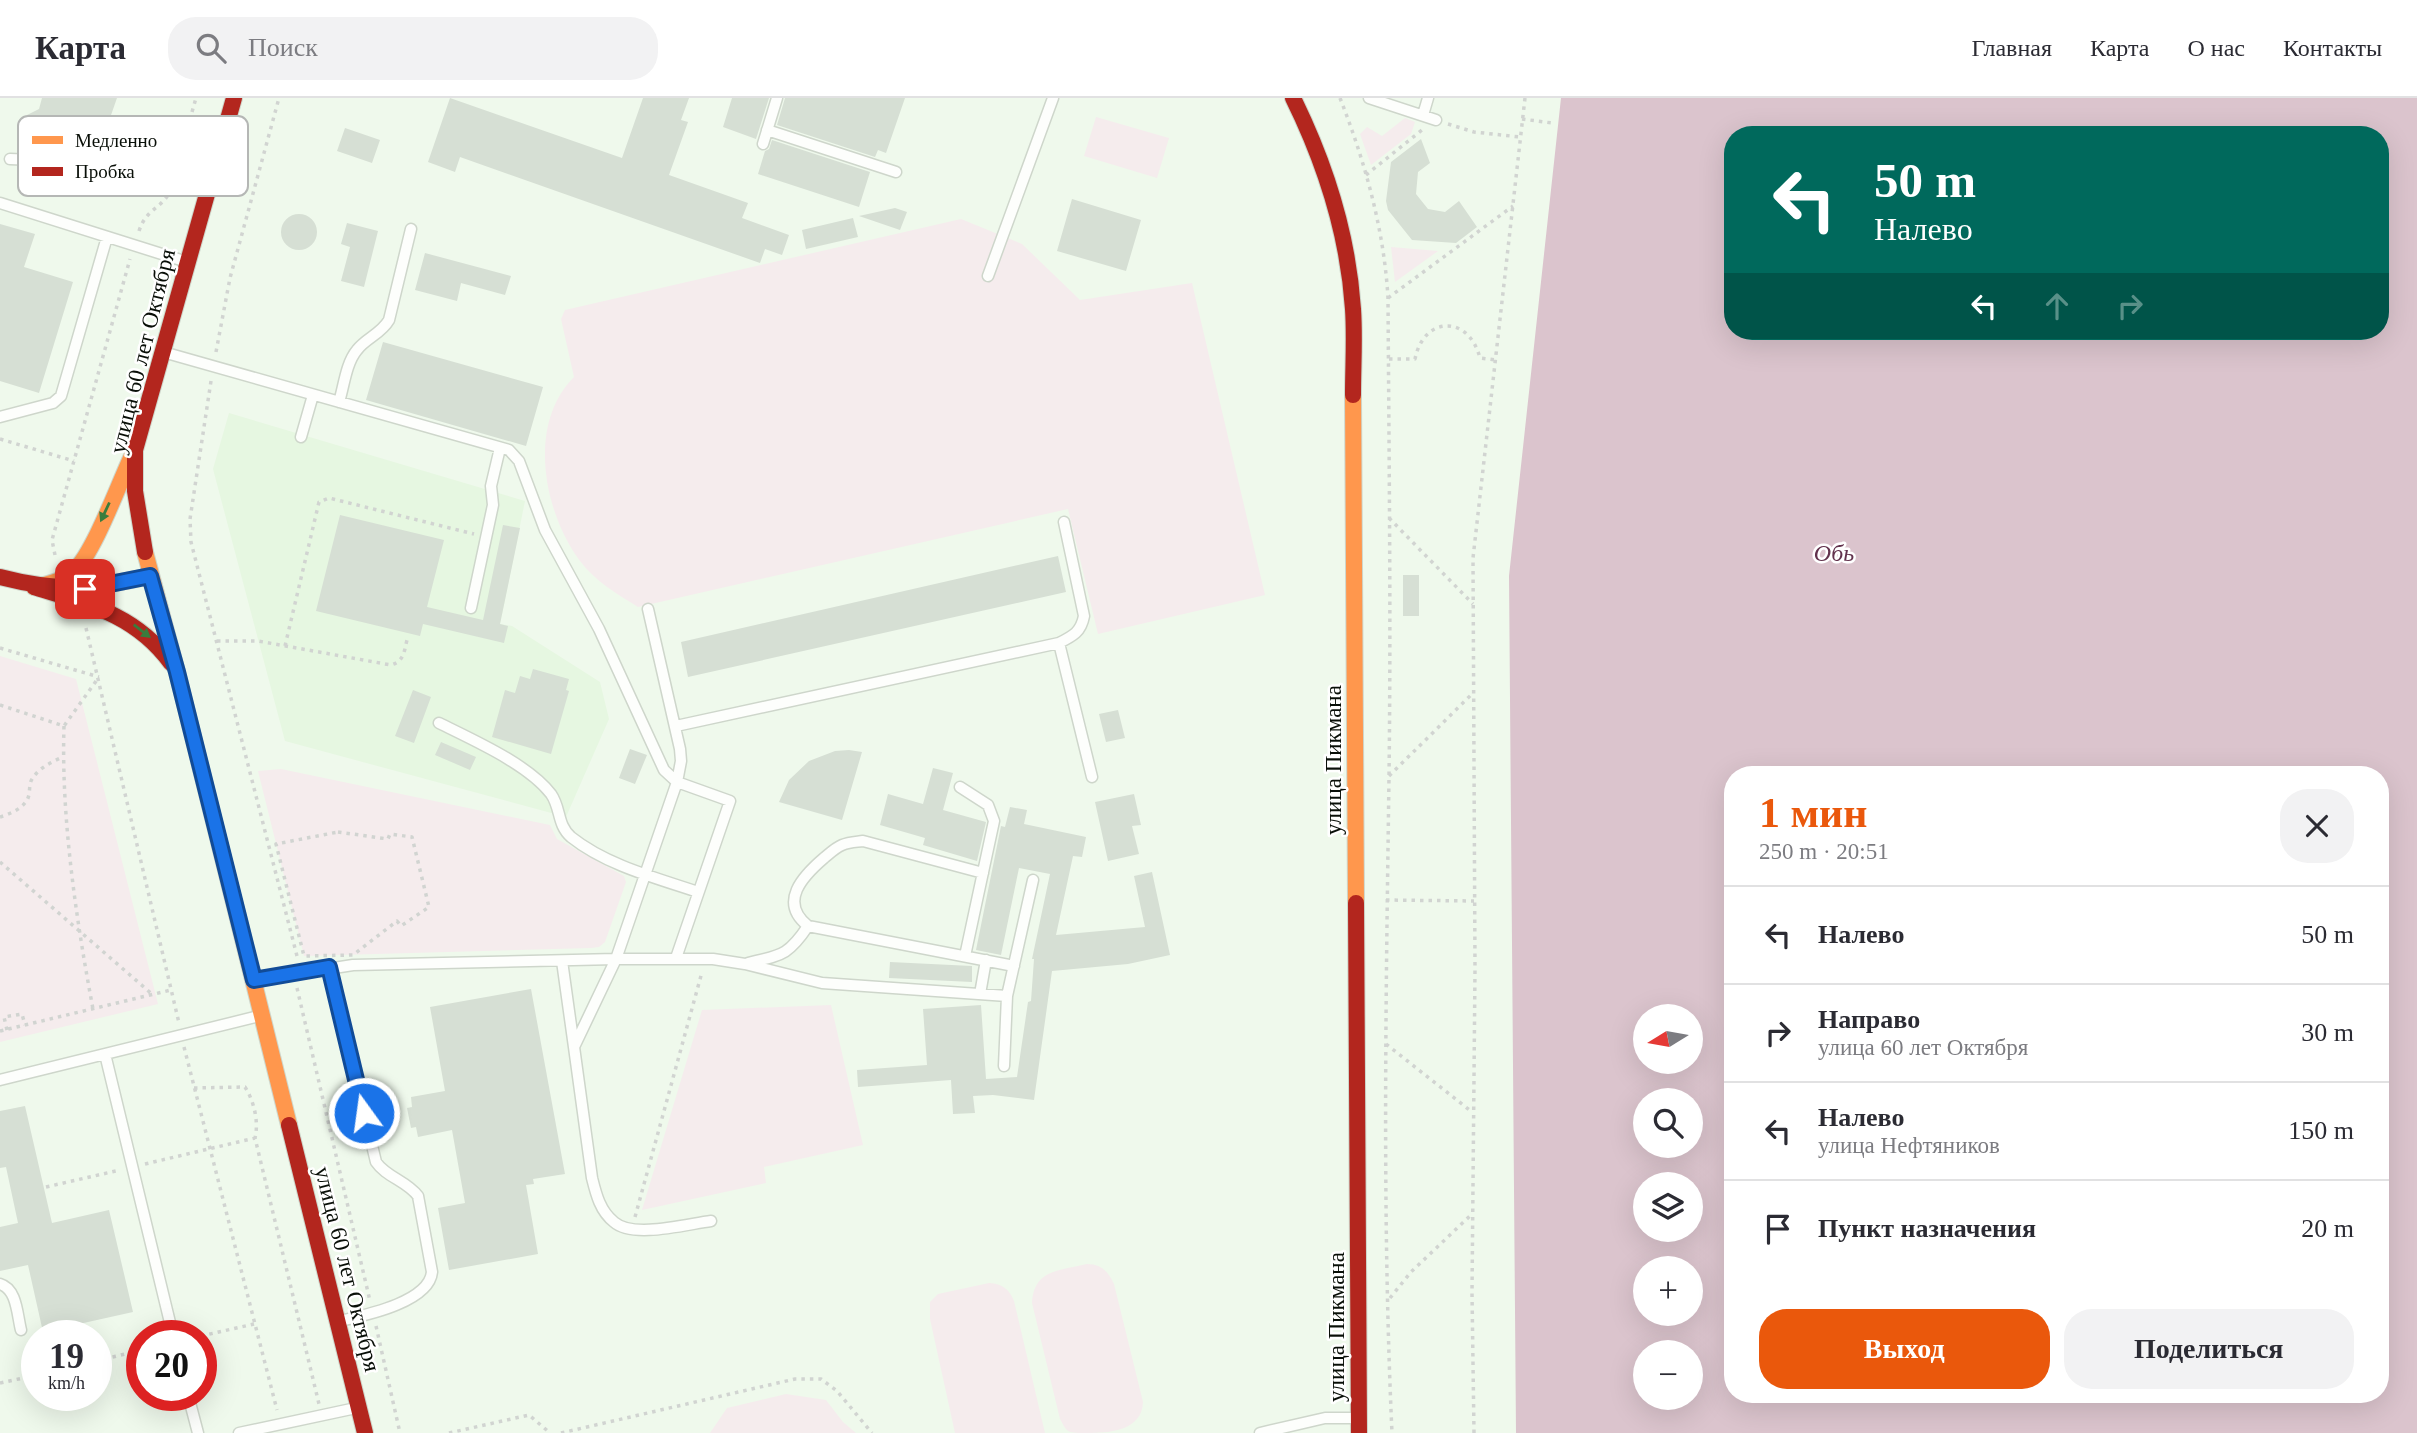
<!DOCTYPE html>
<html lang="ru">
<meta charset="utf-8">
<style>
:root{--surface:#fff;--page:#f2f2f3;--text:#2b2b33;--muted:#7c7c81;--line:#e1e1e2;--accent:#ea580c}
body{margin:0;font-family:"Times New Roman",serif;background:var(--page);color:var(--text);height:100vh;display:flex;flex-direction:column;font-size:26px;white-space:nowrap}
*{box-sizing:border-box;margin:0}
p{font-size:23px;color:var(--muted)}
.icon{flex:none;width:38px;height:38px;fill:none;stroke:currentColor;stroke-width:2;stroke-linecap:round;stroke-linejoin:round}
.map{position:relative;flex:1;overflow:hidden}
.details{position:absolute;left:1724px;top:668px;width:665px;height:637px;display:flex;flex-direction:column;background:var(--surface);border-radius:28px;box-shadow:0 7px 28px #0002}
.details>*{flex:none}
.top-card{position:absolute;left:1724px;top:28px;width:665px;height:214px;border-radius:28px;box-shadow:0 7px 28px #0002;background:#00695c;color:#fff;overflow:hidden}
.needle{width:46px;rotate:259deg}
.fabs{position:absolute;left:1633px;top:906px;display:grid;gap:14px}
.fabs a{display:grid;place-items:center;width:70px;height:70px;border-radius:50%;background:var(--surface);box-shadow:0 7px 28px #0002;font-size:35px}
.speed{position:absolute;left:21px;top:1222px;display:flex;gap:14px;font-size:35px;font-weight:700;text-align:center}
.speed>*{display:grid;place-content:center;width:91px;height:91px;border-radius:50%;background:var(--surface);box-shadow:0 7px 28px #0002;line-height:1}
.speed small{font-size:18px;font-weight:400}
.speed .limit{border:10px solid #d22;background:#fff;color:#111}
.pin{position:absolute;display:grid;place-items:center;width:60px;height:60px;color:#fff;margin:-30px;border-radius:14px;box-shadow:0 4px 10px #0006}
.me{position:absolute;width:77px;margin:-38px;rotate:346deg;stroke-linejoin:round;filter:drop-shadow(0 0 5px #0008)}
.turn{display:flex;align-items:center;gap:24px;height:147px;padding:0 35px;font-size:32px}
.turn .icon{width:91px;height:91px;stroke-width:2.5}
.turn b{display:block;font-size:49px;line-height:60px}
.lanes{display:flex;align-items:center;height:66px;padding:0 35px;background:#0003;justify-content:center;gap:35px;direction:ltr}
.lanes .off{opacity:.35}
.round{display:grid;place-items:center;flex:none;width:74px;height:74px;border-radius:28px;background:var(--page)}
.headline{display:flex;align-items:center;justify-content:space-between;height:119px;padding:0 35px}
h1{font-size:42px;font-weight:800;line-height:52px;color:var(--accent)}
.cta{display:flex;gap:14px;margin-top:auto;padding:14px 35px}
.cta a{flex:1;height:80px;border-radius:28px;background:var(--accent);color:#fff;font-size:28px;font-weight:800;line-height:80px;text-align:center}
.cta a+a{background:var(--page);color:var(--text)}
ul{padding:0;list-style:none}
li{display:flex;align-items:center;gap:21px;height:98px;padding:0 35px;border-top:2px solid var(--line)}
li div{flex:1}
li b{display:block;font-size:26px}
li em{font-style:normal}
header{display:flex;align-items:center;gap:42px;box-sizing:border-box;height:98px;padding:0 35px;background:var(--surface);border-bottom:2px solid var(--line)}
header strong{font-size:33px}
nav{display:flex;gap:38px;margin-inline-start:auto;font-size:24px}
.search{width:490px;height:63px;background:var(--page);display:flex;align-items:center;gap:18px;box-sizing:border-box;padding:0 24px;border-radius:28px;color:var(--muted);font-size:26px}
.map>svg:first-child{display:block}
</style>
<header>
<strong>Карта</strong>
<div class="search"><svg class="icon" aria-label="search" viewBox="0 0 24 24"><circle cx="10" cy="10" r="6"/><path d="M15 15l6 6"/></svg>Поиск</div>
<nav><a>Главная</a><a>Карта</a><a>О нас</a><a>Контакты</a></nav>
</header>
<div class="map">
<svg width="2417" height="1335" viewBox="0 0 2417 1335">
<rect width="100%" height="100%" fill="#eff9ec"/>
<path fill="#e6f7e1" d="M 229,315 L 525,403 L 500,526 L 512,528 L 600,584 L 609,621 L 566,719 L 285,643 L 213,371 Z"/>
<path fill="#f5eced" d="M 1096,19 L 1169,40 L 1157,80 L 1084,58 Z
M 1405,20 L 1415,24 L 1411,36 L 1371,67 L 1360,36 L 1367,29 L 1382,38 Z
M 961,121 L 1022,146 L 1080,202 L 1192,185 L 1265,497 L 1098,536 L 1068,411 L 638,509 C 617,496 595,483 580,463 C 543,413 527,326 574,279 L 561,221 L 565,212 Z
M 1391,149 L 1438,153 L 1395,184 Z
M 0,558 L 76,581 L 158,906 L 0,944 Z
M 281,671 L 550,727 L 557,741 L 624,778 L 626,784 L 605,844 L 599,849 L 591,850 L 304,858 L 258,673 Z
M 831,907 L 863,1047 L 764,1069 L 766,1085 L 642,1112 L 702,912 Z
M 1087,1166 C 1101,1166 1108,1173 1114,1186 L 1143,1304 C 1142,1333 1109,1335 1087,1335 C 1081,1335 1075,1335 1070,1334 C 1065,1332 1063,1326 1060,1321 L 1032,1205 C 1034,1171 1059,1173 1087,1166 Z
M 989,1185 C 1003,1186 1009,1191 1014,1203 L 1045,1335 L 955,1335 L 930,1221 L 930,1204 L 938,1196 Z
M 786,1296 L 826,1302 L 843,1324 L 856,1335 L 710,1335 L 727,1310 Z"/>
<path fill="#dbc4cd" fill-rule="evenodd" d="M 1561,0 L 2417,0 L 2417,1335 L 1516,1335 L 1509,478 ZM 1732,37 L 2380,37 L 2380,233 L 1732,233 ZM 2380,677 L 2380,1297 L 1732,1297 L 1732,677 ZM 1645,919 L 1690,919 L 1690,964 L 1645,964 ZM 1645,1003 L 1690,1003 L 1690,1048 L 1645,1048 ZM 1645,1087 L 1690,1087 L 1690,1132 L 1645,1132 ZM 1645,1171 L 1690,1171 L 1690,1216 L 1645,1216 ZM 1645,1255 L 1690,1255 L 1690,1300 L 1645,1300 Z"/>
<path fill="#d6dfd4" d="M 42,0 L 117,0 L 103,40 L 81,32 L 46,52 L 27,17 L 39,11 Z
M 450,0 L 622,60 L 643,0 L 689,0 L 681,22 L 688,24 L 669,77 L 748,105 L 742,120 L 789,137 L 782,157 L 765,151 L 760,165 L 460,59 L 455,74 L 428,64 Z
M 732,0 L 769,0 L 756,41 L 723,29 Z
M 785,0 L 905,0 L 886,55 L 878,52 L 875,59 L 777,27 Z
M 345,30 L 380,42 L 372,65 L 337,53 Z
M 1421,41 L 1430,65 L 1418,74 L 1416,96 L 1428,111 L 1445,114 L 1459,103 L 1477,129 L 1456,145 L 1412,142 L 1388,112 L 1386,103 L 1391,64 Z
M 772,42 L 870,74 L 859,109 L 758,76 L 765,53 L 769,51 Z
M 1072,101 L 1141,122 L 1126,173 L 1057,153 Z
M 895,110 L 907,114 L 900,132 L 859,118 Z
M281 134a18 18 0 1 1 36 0a18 18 0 1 1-36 0Z
M 853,120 L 858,139 L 806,151 L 802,132 Z
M 347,125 L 378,133 L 364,189 L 341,183 L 350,149 L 341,146 Z
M 0,126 L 35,136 L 24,169 L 73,184 L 39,295 L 0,283 Z
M 425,155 L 511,178 L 505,197 L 461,185 L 457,203 L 415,192 Z
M 383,244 L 543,289 L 526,348 L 366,302 Z
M 340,417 L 444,442 L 427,509 L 483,522 L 503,427 L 520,430 L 500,526 L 508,528 L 504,545 L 423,526 L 420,538 L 316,513 Z
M 1058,458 L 1066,494 L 688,579 L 681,544 Z
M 1403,477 L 1419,477 L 1419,518 L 1403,518 Z
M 533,571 L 569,581 L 566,592 L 569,593 L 551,656 L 492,639 L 505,592 L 515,595 L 520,578 L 530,581 Z
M 413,592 L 431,599 L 414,645 L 395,638 Z
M 1118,612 L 1125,640 L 1106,644 L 1099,616 Z
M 441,644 L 476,659 L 470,672 L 435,657 Z
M 630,651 L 647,657 L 635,686 L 619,680 Z
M 849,652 L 862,654 L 842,722 L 779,704 L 789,682 L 809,663 L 835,653 Z
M 933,670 L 953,675 L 943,712 L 986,724 L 977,763 L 923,747 L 925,740 L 880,727 L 888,696 L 923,706 Z
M 1134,696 L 1141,727 L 1132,728 L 1139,756 L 1108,763 L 1095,704 Z
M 1010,709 L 1027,712 L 1024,726 L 1086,739 L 1082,759 L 1073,758 L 1056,837 L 1145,829 L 1134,778 L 1152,774 L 1170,857 L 1128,866 L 1052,873 L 1034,1002 L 993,997 L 973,998 L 975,1015 L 953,1016 L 951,982 L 858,989 L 857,972 L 927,967 L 923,911 L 981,907 L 986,981 L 1017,979 L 1028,904 L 1031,903 L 1034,861 L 1032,861 L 1050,776 L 1019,770 L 1001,857 L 976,852 L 1001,728 L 1005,729 Z
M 890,864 L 972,868 L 972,884 L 889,880 Z
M 531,891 L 565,1076 L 533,1081 L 534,1086 L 526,1087 L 538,1156 L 449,1172 L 438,1110 L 465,1105 L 452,1032 L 418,1039 L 416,1029 L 411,1030 L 407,1010 L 412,1009 L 411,999 L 445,993 L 430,909 Z
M 25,1008 L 52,1125 L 109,1112 L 133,1214 L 43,1234 L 28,1167 L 0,1173 L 0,1129 L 18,1125 L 6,1069 L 0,1070 L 0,1013 Z"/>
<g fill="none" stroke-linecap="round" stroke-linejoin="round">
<g stroke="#ced6cb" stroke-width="13">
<path id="lane" d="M 1369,0 L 1436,22
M 1423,17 L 1428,0
M 767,32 L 896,74
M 763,46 L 777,0
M 10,61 L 146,67 L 208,86
M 0,105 L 184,163
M 988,178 L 1053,0
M 163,254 L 509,352 L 519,363 L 545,432 L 599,531 L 664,672 L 677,684 L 730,703 L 676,860
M 339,304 C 344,288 346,265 357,252 C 366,240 381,236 389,222 L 411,131
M 0,319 L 53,305 L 61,298 L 107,139
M 301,339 L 313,297
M 471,510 L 493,407 L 491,388 L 500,350
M 1059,545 C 1073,538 1081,534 1084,518 L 1064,424
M 439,625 C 473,642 528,666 551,696 C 561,710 557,727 571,739 C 606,767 656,780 698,794
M 676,628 L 1059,545 L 1092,679
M 960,689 L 988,707 L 994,723 L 965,858
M 983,775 L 863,743 C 856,744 849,744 842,747 C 835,750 829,756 824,760 C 803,778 778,804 808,828 L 1014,868
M 562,863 L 574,949
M 748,865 C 781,857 788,858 808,828
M 329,869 L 376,1064 C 386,1079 407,1083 418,1098 L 432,1174 C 429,1204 366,1217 340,1223
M 257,882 L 353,867 L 616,861 L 677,684 L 681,663 L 680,651 L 648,511
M 980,896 L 986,862
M 105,956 L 173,1237
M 1004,968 L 1007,898
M 0,982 L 259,918
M 711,1123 C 687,1126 633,1141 614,1124 C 600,1113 596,1096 592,1080 L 574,949 L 616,861 L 713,861 L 745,866 L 822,885 L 1007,898 L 1033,782
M 0,1186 C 17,1191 17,1216 21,1232
M 188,1297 L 198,1335
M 239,1335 L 356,1310
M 1260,1335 L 1325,1320 L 1357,1320"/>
</g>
<g stroke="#ced6cb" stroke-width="18">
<path id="slow" d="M 1353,297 L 1356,805
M 145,454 L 177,574 L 289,1027
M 34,489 C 47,487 64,482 74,473 C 94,454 118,388 131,360"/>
</g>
<g stroke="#ced6cb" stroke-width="18">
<path id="jam" d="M 1293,0 C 1326,67 1348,136 1353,211 C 1355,239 1353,268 1353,297
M 145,454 L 135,393 L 135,352 L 234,0
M 0,479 C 57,494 93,491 150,478
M 34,489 C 89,506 136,517 171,565
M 1356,805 L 1359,1335
M 289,1027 L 365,1335"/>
</g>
<path stroke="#d1d4d1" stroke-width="3.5" stroke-dasharray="3.5 5" stroke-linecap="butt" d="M 1340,0 C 1365,64 1384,131 1388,200 C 1389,359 1391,519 1389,679 C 1386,897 1382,1117 1392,1335
M 1522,21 L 1552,25
M 1448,26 L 1474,34 L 1520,39
M 178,63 L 196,0
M 1366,77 L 1422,32
M 139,133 C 147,108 165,111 172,88
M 1388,200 L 1513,108
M 216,254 L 230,180 L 279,0
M 1389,261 L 1415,261 C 1424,217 1469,217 1480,260 L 1496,262
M 211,283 L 190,421 L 191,444 L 298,862
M 0,341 L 74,363
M 1389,420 L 1473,506
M 55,457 L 52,442 L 130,161
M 86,530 L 179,925
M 217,543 L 258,543 L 391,567 C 404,563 404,554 407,542
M 285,548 L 319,404 L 329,400 L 474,436
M 0,550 L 99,579
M 0,607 L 64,628 L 99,579
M 64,628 C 61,719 76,821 93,911
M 1389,678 L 1472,596
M 0,719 C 10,716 24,710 28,700 C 30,695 29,689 31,683 C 37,671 51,664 63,659
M 338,734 L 388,741 L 390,736 L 412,739 L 429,809 L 401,828 L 397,823 L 353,857 L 304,858 L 276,746 Z
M 0,764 L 153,897
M 1386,802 L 1474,803
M 297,890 L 370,1203
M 7,932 L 4,919 L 22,916 L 25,927
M 0,933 L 171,892
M 1386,946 L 1472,1014
M 184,949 L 277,1312
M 194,990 L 245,989 C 254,1003 259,1024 255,1040 L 319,1306
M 145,1066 L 255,1040
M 46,1089 L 120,1072
M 635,1119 L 702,874
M 1390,1200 L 1411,1174 L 1472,1116
M 376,1228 L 400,1335
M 201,1238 L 254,1226
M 96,1263 L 142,1252
M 0,1285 L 37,1277
M 449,1335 L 529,1317 L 550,1335
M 561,1335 L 795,1281 L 821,1281 L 837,1293 L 872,1335
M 1474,1335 L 1472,1195 L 1475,871 L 1473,460 L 1525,0"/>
<use href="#lane" stroke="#fdfefc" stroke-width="10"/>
<use href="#slow" stroke="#ff974d" stroke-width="16"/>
<use href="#jam" stroke="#b3261e" stroke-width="16"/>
</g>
<defs><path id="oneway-solid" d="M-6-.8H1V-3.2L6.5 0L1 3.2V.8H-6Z" transform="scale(1.75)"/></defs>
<g fill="#3a7c3d">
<use href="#oneway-solid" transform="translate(105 414) rotate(115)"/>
<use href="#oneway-solid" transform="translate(142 533) rotate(38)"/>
</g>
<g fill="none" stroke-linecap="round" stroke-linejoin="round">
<g stroke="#114b97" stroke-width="18">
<path id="route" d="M 85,491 L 150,478 L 177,574 L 254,882 L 329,869 L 364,1015"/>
</g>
<use href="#route" stroke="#1a73e8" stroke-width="12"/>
</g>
<g text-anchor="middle" stroke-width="5" stroke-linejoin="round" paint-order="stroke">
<g font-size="23" fill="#090f08" stroke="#fff">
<text transform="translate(142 253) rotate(-76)" y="8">улица 60 лет Октября</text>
<text transform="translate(1333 662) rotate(-90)" y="8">улица Пикмана</text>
<text transform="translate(348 1171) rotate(76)" y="8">улица 60 лет Октября</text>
<text transform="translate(1336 1229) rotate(-90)" y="8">улица Пикмана</text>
</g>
<g font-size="24" font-style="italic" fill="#62324d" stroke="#fff">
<text x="1834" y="463">Обь</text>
</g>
</g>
<rect x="18" y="18" width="230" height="80" rx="10" fill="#fff" stroke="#b5b7b5" stroke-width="2"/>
<rect x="32" y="38" width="31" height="8" fill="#ff974d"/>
<rect x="32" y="69" width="31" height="9" fill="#b3261e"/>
<g font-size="19" fill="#090f08">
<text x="75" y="49">Медленно</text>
<text x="75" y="80">Пробка</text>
</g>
</svg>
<div class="fabs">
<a><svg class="needle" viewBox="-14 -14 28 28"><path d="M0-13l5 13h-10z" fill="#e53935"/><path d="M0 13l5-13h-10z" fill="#7c7c81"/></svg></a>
<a><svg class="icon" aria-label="search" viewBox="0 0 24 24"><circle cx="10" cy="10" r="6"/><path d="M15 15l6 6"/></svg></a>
<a><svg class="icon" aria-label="layers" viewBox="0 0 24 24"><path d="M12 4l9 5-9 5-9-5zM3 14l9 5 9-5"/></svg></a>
<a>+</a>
<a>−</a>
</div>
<div class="speed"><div>19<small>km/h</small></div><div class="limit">20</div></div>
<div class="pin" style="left:85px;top:491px;background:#d93025"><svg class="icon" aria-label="arrive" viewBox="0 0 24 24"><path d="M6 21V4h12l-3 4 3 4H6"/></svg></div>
<svg class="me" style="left:364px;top:1015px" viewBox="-20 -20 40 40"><circle r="17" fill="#1a73e8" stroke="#fff" stroke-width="3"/><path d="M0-11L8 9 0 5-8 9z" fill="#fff"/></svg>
<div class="top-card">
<div class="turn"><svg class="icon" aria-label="left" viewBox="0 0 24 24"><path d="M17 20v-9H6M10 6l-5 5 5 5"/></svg><div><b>50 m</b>Налево</div></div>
<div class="lanes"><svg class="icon" aria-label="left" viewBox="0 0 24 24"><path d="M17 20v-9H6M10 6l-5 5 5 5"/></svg><svg class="icon off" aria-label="ahead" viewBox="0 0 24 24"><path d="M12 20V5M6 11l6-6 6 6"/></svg><svg class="icon off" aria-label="right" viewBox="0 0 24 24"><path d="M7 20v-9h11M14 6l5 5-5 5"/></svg></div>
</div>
<section class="details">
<div class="headline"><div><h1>1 мин</h1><p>250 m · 20:51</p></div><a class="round"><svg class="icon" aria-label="close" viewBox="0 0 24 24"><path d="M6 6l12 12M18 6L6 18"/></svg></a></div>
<ul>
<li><svg class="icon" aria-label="left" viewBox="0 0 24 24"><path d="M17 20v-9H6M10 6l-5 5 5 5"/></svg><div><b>Налево</b></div><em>50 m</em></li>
<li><svg class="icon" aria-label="right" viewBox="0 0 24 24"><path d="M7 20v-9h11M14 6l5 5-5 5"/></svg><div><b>Направо</b><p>улица 60 лет Октября</p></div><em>30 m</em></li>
<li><svg class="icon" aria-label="left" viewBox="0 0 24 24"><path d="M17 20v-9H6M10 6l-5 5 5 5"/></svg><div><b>Налево</b><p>улица Нефтяников</p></div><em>150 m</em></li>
<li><svg class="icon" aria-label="arrive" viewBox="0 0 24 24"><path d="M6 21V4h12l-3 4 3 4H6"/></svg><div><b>Пункт назначения</b></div><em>20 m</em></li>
</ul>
<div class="cta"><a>Выход</a><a>Поделиться</a></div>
</section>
</div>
